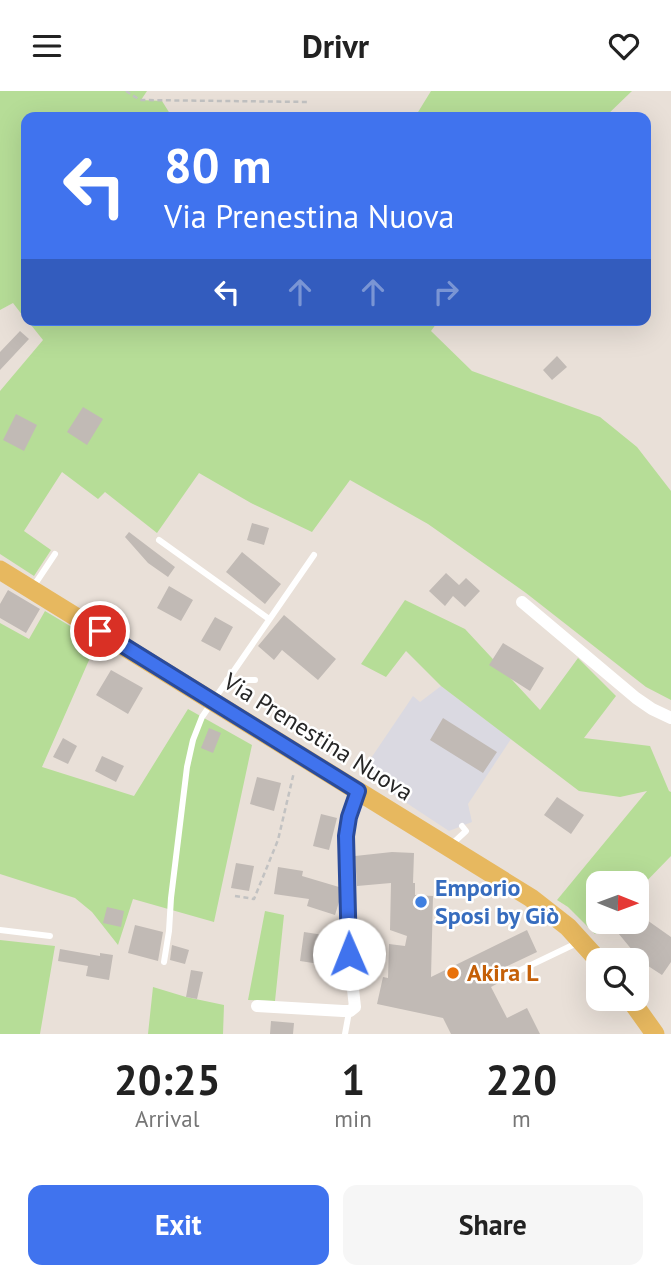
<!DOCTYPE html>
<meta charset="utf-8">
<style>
:root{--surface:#fff;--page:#f6f6f6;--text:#222;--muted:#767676;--accent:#4073ee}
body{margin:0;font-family:"PT Sans",sans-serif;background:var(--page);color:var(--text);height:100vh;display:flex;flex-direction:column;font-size:26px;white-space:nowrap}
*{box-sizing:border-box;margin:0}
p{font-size:23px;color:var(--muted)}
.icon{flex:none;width:38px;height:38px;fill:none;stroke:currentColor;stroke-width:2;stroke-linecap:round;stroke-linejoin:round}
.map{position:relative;height:943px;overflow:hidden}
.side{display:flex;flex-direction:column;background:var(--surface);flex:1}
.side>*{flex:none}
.banner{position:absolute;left:21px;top:21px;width:630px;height:214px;border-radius:14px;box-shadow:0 7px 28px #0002;background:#4073ee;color:#fff;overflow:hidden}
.needle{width:46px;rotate:91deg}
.fabs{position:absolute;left:586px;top:780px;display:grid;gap:14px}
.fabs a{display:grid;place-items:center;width:63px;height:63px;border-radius:14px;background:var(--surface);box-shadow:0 7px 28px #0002;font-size:35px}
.pin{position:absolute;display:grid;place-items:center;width:60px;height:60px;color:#fff;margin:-30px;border:4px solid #fff;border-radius:50%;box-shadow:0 2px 7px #0007}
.me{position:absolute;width:77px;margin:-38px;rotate:359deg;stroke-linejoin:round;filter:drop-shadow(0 0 5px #0008)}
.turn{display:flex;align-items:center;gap:24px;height:147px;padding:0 28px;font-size:32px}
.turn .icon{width:91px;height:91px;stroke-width:2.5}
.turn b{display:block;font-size:49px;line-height:60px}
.lanes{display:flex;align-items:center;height:66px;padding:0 28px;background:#0003;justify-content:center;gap:35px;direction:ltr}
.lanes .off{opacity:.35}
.eta{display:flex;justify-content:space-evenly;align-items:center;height:119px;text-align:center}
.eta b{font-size:42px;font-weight:600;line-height:49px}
.primary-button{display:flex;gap:14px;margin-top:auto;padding:14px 28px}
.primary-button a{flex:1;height:80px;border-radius:14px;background:var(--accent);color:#fff;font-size:28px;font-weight:600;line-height:80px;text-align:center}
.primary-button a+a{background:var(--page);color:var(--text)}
header{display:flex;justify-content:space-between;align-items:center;height:91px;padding:0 28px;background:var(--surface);font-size:32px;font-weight:600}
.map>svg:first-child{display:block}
</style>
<header><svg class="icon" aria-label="menu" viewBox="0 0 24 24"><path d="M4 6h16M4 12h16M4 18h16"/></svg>Drivr<svg class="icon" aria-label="heart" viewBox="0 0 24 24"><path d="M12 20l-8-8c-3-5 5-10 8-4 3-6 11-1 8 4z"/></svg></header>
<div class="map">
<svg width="671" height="943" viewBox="0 0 671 943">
<rect width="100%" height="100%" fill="#e9e0d8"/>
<path fill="#dad9e1" d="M 441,595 L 511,648 L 468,713 L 472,731 L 449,740 L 361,682 L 413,605 L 420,611 Z"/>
<path fill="#b6dd97" d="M 0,0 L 147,0 L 141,9 L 162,10 L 172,26 L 26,26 L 26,229 L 13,212 L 0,219 Z
M 431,0 L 632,0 L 605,26 L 415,26 Z
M 27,229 L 439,229 L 431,240 L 472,280 L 600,326 L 637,356 L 671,400 L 671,609 L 646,596 L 526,502 L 428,433 L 350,389 L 312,441 L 251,412 L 199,382 L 157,442 L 105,401 L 98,408 L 62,381 L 24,440 L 51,459 L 34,485 L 0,463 L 0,300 L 43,249 Z
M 405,509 L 465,538 L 540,619 L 578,567 L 616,605 L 584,647 L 650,655 L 669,700 L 671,701 L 671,765 L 637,800 L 637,793 L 598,793 L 598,831 L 606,831 L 595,843 L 568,816 L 557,809 L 647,700 L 620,706 L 579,700 L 441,595 L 406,560 L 386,586 L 361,573 Z
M 45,520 L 97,551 L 42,676 L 134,705 L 188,618 L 252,654 L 214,831 L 133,808 L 118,854 L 92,821 L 75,807 L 0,783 L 0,532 L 29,548 Z
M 265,820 L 284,824 L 275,910 L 248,909 Z
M 0,849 L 55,855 L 40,943 L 0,943 Z
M 153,896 L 186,906 L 224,914 L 223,943 L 148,943 Z"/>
<path fill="#c1bab5" d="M 20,240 L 29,248 L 0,279 L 0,261 Z
M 557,265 L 567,276 L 552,289 L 543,279 Z
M 83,316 L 103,328 L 87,354 L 67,341 Z
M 16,323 L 37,334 L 24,360 L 3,349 Z
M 252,432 L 269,437 L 264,454 L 247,449 Z
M 129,441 L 175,476 L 168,486 L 148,472 L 125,446 Z
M 242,461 L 281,493 L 265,513 L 226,481 Z
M 446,482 L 459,494 L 466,487 L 480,500 L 465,516 L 453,505 L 445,515 L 429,500 Z
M 169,495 L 193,509 L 181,530 L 157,517 Z
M 8,499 L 40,518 L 26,542 L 0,527 L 0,513 Z
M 284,524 L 336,568 L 318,589 L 282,559 L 274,569 L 258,555 Z
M 215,526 L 233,536 L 220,560 L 201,550 Z
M 503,552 L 544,577 L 530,600 L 489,574 Z
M 111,579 L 143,597 L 128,623 L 96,604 Z
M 443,627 L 497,661 L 483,682 L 430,649 Z
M 209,637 L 221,642 L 213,662 L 201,657 Z
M 63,647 L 77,655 L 68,673 L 53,666 Z
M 102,665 L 124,675 L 116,691 L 95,680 Z
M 257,686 L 281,692 L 274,720 L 250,713 Z
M 557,706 L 584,724 L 571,743 L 544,724 Z
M 321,723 L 337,727 L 329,759 L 313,755 Z
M 392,761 L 414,762 L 413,792 L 415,792 L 415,804 L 433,805 L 431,886 L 527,839 L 537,861 L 497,880 L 502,890 L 491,896 L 507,927 L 527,917 L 540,943 L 451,943 L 443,927 L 377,913 L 383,886 L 388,887 L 389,853 L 405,855 L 407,845 L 390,839 L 391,792 L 357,795 L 355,765 Z
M 236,772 L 254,775 L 249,800 L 231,797 Z
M 278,776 L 303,780 L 302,785 L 339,796 L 339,811 L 335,824 L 307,815 L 309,808 L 274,803 Z
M 107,816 L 124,820 L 121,836 L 103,832 Z
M 637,822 L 671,846 L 671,871 L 662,884 L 642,871 L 609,831 L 637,831 Z
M 135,834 L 163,841 L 158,870 L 128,862 Z
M 304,841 L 330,845 L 326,874 L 300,870 Z
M 172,854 L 189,859 L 185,873 L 170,869 Z
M 60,858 L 100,865 L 100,862 L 113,864 L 109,889 L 86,885 L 88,875 L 58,870 Z
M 191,879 L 203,881 L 197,908 L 186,906 Z
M 271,930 L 294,932 L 293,943 L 270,943 Z"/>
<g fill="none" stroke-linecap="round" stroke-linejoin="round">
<path stroke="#c2c2c2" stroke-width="2.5" stroke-dasharray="5 3.5" stroke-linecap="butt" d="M 126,0 L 140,9 L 309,11
M 235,805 L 254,808 L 278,749 L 294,681"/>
<path stroke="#fff" stroke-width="6" d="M 159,449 L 269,528
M 33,496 L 55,463
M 227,589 L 255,589
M 452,753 L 466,740 L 462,735
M 0,839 L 50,845
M 164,871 L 169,840 L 171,807 L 187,676 L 193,649 L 202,626 L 314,464
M 508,885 L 579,851
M 345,943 L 349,921"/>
<path stroke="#fff" stroke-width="12" d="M 522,511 L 636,607 L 652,618 L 671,627
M 257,915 L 343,920 L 350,920 L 355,916 L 349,863 L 346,745 L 349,725 L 358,700"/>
<path stroke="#e7b85f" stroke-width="19" d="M 0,479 L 531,807 L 568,836 L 599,870
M 630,908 L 655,943"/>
</g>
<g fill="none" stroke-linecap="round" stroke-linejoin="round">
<g stroke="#2a4b9b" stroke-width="18">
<path id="route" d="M 100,540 L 358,700 L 349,726 L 346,745 L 349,863"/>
</g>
<use href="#route" stroke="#4073ee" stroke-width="12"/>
</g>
<circle fill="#3f7fe0" stroke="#fff" stroke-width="2.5" cx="421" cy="811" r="7"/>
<circle fill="#e8710a" stroke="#fff" stroke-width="2.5" cx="453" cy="882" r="7"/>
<g text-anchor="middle" stroke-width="5" stroke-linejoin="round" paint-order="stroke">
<g font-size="24" fill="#262626" stroke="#fff">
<text transform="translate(318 646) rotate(32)" y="8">Via Prenestina Nuova</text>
</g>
<g font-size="24" font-weight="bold" fill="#366cbe" stroke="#fff" text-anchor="start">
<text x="435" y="805">Emporio<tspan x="435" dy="28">Sposi by Giò</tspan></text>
</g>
<g font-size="24" font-weight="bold" fill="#c56008" stroke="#fff" text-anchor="start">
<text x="467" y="890">Akira L</text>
</g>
</g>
</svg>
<div class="fabs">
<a><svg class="needle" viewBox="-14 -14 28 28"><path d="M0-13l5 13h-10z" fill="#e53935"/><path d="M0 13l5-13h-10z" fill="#767676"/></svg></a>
<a><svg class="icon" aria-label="search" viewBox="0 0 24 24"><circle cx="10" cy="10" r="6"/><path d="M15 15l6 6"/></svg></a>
</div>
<div class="pin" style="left:100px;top:540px;background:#d93025"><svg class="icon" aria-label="arrive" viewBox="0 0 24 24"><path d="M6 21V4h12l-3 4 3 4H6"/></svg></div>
<svg class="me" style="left:349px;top:863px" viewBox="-20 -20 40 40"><circle r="19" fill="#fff"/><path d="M0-13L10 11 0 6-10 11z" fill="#4073ee"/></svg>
<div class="banner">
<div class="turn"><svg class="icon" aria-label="left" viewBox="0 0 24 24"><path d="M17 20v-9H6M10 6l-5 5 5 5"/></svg><div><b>80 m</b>Via Prenestina Nuova</div></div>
<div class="lanes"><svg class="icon" aria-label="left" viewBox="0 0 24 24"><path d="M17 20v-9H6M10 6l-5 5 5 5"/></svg><svg class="icon off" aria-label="ahead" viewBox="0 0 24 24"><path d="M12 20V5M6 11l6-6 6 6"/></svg><svg class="icon off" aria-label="ahead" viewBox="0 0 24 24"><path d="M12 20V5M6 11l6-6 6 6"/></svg><svg class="icon off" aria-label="right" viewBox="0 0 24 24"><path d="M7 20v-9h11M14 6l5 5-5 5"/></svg></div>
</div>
</div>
<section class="side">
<div class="eta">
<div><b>20:25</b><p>Arrival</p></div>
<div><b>1</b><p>min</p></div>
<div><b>220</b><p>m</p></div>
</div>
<div class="primary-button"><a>Exit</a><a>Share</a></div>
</section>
